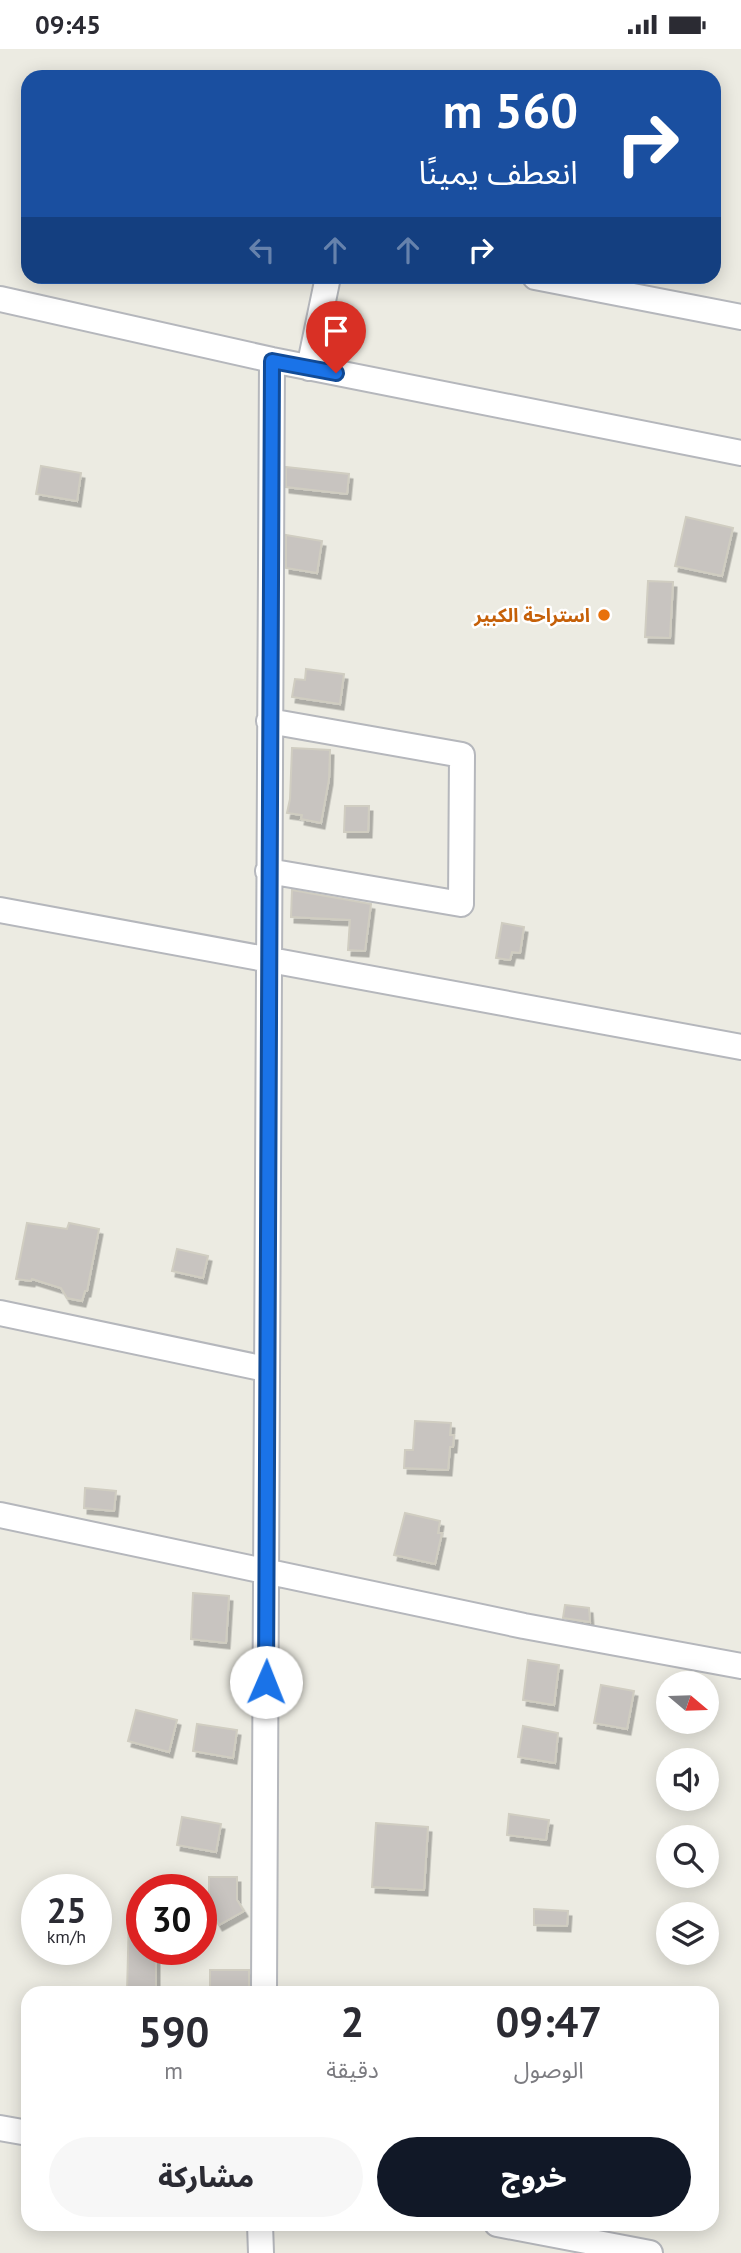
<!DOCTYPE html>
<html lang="ar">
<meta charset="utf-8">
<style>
:root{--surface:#fff;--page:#f7f7f7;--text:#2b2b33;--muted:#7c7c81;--accent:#111827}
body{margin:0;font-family:"PT Sans","Noto Sans Arabic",sans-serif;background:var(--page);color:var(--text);direction:rtl;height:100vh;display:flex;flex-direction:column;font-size:26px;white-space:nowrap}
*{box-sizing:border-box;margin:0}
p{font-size:23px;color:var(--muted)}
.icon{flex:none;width:38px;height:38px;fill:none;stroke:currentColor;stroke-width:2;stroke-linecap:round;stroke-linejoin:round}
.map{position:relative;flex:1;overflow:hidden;direction:ltr}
.panel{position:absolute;left:21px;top:1937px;width:698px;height:245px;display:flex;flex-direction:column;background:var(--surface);border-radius:21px;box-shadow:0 4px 18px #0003;direction:rtl}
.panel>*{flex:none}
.hud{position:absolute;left:21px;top:21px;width:700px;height:214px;border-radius:21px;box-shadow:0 4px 18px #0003;direction:rtl;background:#1a4fa0;color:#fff;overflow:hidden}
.needle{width:46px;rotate:109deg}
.fabs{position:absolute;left:656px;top:1622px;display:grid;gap:14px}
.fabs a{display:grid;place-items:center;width:63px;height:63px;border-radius:50%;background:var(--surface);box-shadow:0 4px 18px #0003;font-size:35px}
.speed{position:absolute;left:21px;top:1825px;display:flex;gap:14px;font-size:35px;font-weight:700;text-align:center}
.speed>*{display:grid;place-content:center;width:91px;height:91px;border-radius:50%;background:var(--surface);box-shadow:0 4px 18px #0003;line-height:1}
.speed small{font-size:18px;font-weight:400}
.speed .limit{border:10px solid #d22;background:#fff;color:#111}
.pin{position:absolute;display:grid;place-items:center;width:60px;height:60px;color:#fff;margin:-72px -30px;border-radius:50% 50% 50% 0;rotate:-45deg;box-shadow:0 0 7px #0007}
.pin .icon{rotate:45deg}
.me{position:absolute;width:77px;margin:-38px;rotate:1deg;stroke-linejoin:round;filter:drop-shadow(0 0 5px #0008)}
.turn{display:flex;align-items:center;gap:24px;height:147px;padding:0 28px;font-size:32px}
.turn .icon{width:91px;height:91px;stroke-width:2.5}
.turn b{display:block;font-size:49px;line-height:60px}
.lanes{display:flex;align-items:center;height:66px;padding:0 28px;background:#0003;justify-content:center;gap:35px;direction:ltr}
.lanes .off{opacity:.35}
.eta{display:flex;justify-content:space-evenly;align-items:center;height:119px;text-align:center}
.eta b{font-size:42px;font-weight:800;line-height:49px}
.primary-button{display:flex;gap:14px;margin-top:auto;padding:14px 28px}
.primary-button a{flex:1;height:80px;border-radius:42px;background:var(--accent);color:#fff;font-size:28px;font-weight:800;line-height:80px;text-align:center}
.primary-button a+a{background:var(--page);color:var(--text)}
.status{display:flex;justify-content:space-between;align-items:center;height:49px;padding:0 35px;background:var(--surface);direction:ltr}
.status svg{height:19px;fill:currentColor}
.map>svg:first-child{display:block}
</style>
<div class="status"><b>09:45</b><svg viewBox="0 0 49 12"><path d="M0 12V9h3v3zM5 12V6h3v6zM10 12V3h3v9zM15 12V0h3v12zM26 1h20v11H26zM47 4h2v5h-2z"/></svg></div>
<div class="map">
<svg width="741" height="2204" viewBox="0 0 741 2204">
<defs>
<filter id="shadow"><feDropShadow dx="3.5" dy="5.5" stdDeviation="0" flood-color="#0004"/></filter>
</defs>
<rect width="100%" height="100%" fill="#ecebe2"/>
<path fill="#c8c4c0" stroke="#d0cdc1" stroke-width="2" filter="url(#shadow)" d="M 41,417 L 81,424 L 77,452 L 36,445 Z
M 286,418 L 349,425 L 347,445 L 286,438 Z
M 686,468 L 733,479 L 722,527 L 675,517 Z
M 286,486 L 322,492 L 317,524 L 286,519 Z
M 648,532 L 673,533 L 670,589 L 645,588 Z
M 306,620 L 344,625 L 340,655 L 292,648 L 295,630 L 305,631 Z
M 292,699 L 330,701 L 329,730 L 321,774 L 301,770 L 302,766 L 287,764 L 290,750 Z
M 345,757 L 369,757 L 368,783 L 344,783 Z
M 292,841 L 371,855 L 365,902 L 348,901 L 350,871 L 291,868 Z
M 502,874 L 524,878 L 520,904 L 512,903 L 510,911 L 496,909 Z
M 27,1174 L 67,1180 L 69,1174 L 99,1180 L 87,1242 L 85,1242 L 82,1252 L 67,1249 L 61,1239 L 32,1230 L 31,1232 L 16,1230 Z
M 177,1200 L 208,1207 L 203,1229 L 172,1222 Z
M 415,1372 L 451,1374 L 450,1386 L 454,1386 L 453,1398 L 450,1398 L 448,1421 L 404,1419 L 405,1401 L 413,1401 Z
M 85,1439 L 116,1442 L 114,1462 L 84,1459 Z
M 405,1464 L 440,1472 L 438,1484 L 442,1484 L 435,1515 L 394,1506 Z
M 193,1544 L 229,1547 L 226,1594 L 191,1590 Z
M 565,1556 L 589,1559 L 590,1573 L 563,1569 Z
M 528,1611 L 559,1616 L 554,1656 L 523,1651 Z
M 601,1636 L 634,1642 L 627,1680 L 594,1674 Z
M 136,1661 L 177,1671 L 169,1703 L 128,1692 Z
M 197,1675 L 237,1681 L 233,1709 L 193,1702 Z
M 523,1677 L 558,1684 L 555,1714 L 518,1708 Z
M 509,1765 L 549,1771 L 546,1791 L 507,1786 Z
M 182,1768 L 221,1775 L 216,1803 L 177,1796 Z
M 376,1774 L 428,1778 L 424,1841 L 372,1838 Z
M 209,1828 L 237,1828 L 237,1851 L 244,1862 L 219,1876 L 209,1858 Z
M 534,1860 L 568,1862 L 567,1877 L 534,1876 Z
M 129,1866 L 142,1866 L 142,1900 L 156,1900 L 156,1944 L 127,1944 Z
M 210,1921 L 249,1921 L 249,1944 L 210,1944 Z"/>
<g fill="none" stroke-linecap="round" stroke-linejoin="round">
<g stroke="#b5b7bc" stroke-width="28">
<path id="minor" d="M 535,228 L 741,268
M 0,250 L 272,311 L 741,404
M 309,319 L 328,228
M 268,822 L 461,855 L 462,706 L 269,672
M 0,861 L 741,998
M 0,1264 L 266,1320
M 0,1466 L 524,1577 L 741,1617
M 264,1944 L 272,311
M 0,2079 L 28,2084
M 260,2175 L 261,2204
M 497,2175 L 650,2204"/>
</g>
<use href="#minor" stroke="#fff" stroke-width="24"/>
</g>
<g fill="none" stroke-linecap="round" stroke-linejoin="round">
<g stroke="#114b97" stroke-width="18">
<path id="route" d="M 266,1633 L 272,312 L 336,324"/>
</g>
<use href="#route" stroke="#1a73e8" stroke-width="12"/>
</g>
<circle fill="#e8710a" stroke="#fff" stroke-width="2.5" cx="604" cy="566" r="7"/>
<g text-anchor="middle" stroke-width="5" stroke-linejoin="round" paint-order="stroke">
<g font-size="19" font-weight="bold" fill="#c56008" stroke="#fff" text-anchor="end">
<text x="590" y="573">استراحة الكبير</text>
</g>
</g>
</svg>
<div class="fabs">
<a><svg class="needle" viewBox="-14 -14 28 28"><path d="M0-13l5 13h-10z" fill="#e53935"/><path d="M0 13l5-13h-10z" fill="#7c7c81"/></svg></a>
<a><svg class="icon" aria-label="sound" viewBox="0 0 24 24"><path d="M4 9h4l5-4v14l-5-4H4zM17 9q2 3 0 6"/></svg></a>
<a><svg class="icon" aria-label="search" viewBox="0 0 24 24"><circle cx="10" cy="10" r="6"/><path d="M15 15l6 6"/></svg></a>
<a><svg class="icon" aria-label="layers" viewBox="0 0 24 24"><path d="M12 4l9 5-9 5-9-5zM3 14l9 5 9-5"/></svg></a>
</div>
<div class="speed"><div>25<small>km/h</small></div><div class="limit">30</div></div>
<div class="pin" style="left:336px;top:324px;background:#d93025"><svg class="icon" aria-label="arrive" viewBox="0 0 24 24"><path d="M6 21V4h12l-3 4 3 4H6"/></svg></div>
<svg class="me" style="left:266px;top:1633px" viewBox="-20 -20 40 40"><circle r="19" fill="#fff"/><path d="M0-13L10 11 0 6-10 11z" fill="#1a73e8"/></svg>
<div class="hud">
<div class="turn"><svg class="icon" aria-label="right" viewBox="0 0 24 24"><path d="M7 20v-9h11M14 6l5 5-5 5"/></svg><div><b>560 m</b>انعطف يمينًا</div></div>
<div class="lanes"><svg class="icon off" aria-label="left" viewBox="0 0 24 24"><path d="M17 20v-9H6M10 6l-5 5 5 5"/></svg><svg class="icon off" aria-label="ahead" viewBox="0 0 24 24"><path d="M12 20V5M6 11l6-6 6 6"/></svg><svg class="icon off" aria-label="ahead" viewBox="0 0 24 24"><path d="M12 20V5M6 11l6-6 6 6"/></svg><svg class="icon" aria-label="right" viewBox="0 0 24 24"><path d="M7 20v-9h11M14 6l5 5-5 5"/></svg></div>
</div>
<section class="panel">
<div class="eta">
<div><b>09:47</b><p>الوصول</p></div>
<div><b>2</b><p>دقيقة</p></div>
<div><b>590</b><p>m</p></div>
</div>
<div class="primary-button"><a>خروج</a><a>مشاركة</a></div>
</section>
</div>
